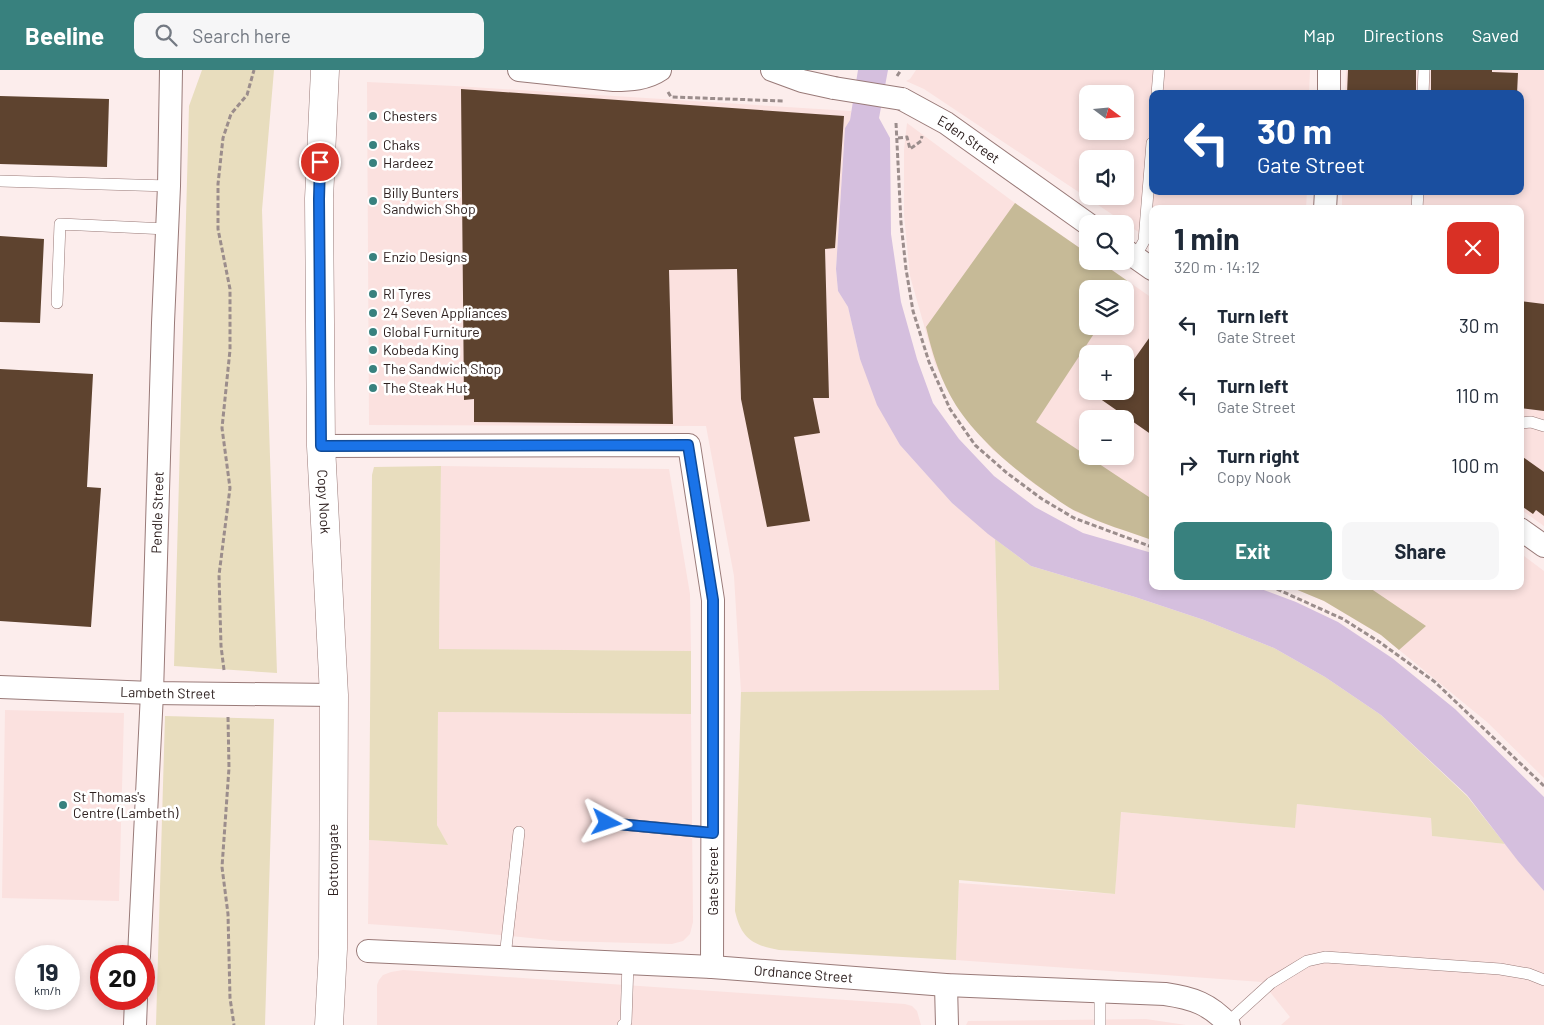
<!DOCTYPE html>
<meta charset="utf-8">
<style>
:root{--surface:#fff;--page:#f6f6f7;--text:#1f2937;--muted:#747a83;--accent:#38817e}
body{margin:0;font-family:Barlow,sans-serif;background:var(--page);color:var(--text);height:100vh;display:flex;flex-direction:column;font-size:19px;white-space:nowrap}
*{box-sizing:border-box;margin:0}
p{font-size:16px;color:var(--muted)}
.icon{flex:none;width:28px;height:28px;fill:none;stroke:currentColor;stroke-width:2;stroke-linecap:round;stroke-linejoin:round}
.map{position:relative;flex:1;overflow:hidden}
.details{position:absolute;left:1149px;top:135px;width:375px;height:385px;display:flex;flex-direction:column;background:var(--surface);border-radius:10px;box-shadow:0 2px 8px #0003}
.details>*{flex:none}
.hud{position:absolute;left:1149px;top:20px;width:375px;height:105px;border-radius:10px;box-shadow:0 2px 8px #0003;background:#1a4fa0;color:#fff;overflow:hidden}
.needle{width:32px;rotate:106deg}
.controls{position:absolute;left:1079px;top:15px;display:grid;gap:10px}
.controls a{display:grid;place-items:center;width:55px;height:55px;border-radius:10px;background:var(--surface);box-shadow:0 2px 8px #0003;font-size:25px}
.speed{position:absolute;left:15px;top:875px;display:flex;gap:10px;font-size:25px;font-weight:700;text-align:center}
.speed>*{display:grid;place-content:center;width:65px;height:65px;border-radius:50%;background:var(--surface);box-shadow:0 2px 8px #0003;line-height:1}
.speed small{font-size:12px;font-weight:400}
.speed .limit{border:8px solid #d22;background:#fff;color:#111}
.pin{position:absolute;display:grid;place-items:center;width:42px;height:42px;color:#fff;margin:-21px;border:2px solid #fff;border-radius:50%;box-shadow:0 1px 5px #0007}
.me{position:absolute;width:55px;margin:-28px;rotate:95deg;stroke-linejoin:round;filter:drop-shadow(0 0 4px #0008)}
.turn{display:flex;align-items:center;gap:18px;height:105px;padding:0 25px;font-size:22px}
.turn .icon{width:65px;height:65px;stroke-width:2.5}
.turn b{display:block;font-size:35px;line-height:42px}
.round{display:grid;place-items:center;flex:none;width:52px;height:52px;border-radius:10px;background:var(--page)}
.head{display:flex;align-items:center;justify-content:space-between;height:85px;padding:0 25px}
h1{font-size:30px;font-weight:700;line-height:38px}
.cta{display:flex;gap:10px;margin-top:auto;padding:10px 25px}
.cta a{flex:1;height:58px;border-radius:10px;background:var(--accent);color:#fff;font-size:20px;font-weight:700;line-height:58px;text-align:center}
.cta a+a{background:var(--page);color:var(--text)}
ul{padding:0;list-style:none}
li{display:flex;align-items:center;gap:15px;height:70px;padding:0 25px}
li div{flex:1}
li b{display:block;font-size:19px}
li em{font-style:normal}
header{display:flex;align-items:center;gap:30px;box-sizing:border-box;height:70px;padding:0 25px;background:var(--accent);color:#fff}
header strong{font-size:24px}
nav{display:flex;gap:28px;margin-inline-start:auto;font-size:18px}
.search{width:350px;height:45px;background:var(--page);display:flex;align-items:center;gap:12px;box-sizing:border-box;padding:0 18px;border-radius:10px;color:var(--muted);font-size:19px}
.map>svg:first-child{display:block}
</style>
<header>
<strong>Beeline</strong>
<div class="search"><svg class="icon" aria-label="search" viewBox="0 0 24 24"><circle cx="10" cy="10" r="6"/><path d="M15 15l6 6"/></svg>Search here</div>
<nav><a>Map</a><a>Directions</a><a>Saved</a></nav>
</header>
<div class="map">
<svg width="1544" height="955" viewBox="0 0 1544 955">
<rect width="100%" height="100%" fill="#fcedec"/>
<path fill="#fbe1df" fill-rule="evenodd" d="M 916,0 L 1310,0 L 1309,24 L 1152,24 L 1152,121 L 1307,121 L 1306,139 L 1152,139 L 1152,171 L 924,19 L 906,11 L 910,9 ZM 1088,24 L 1125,24 L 1125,61 L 1088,61 ZM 1088,89 L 1125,89 L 1125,126 L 1088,126 Z
M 1346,0 L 1544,0 L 1544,456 L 1520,439 L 1520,139 L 1342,139 L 1342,121 L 1520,121 L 1520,24 L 1345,24 Z
M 367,12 L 455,16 L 851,41 L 850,50 L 845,58 L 836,199 L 838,221 L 848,237 L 860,289 L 900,375 L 952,433 L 995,469 L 999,620 L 741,622 L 734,506 L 706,356 L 369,355 Z
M 907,53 L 1015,133 L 1087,183 L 1088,191 L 1099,191 L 1152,228 L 1152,470 L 1108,455 L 1076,442 L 1033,413 L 992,379 L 968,351 L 951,327 L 935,294 L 910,206 L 904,145 L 904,80 ZM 1088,219 L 1125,219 L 1125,256 L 1088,256 ZM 1088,284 L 1125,284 L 1125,321 L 1088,321 ZM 1088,349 L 1125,349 L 1125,386 L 1088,386 Z
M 441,396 L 669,399 L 690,524 L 691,581 L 439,579 Z
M 1520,483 L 1544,501 L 1544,708 L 1487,652 L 1381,565 L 1324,531 L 1288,516 L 1520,516 Z
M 5,640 L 124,643 L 119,831 L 2,828 Z
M 438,642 L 691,644 L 693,852 L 690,864 L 683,871 L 672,874 L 560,871 L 439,859 L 368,854 L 369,770 L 447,775 L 437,755 Z
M 1297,734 L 1431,748 L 1432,766 L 1505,774 L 1544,821 L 1544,955 L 1281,955 L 1290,947 L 1262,912 L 956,890 L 959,813 L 1115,824 L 1120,742 L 1294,758 Z
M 403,900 L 905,934 L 912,936 L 917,941 L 921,955 L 377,955 L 377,915 L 379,910 L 383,905 L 391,902 Z
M 1146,949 L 1186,955 L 966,955 L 968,951 Z"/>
<path fill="#e8ddbe" d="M 202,0 L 274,0 L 262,140 L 277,603 L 174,596 L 189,36 Z
M 441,396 L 439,579 L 691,581 L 691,644 L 438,642 L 437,755 L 448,775 L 369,770 L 372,405 L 374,397 Z
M 995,469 L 1031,496 L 1135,527 L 1204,550 L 1274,578 L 1325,607 L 1381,645 L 1467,726 L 1505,774 L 1432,766 L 1431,748 L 1297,734 L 1295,758 L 1121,742 L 1115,824 L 959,810 L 956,890 L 779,880 C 752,875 741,868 735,841 L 741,622 L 999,620 Z
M 165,646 L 274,649 L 265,955 L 156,955 Z"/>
<path fill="#c6ba97" d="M 1015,133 L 1087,183 L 1088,191 L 1099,191 L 1129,212 L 1124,219 L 1088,219 L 1088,256 L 1099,256 L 1036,352 L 1152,429 L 1152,470 C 1127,461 1102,454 1078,442 C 1070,439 1062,433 1055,428 C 1018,403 971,365 950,325 C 938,302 932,282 926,257 Z
M 1288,516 L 1367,516 L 1426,556 L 1399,580 L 1381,565 L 1324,531 Z"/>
<path fill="#d5bfde" d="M 858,0 L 888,0 L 879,48 L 890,68 L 891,164 L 901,232 L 917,289 L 933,333 L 959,369 L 994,406 L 1035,437 L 1083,463 L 1152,483 L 1152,516 L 1253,516 L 1296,532 L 1338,552 L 1392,588 L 1455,639 L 1544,727 L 1544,821 L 1518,791 L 1467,725 L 1381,645 L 1325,607 L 1274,578 L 1204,550 L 1135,527 L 1031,496 L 988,464 L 952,433 L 900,375 L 877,335 L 860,289 L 848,237 L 838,221 L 836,199 L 845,58 L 850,50 Z"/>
<path fill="#5e432f" d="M 1348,0 L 1416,0 L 1416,24 L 1347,24 Z
M 1431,0 L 1492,0 L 1492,2 L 1518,3 L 1517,24 L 1431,24 Z
M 461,19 L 844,46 L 835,178 L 825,179 L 829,328 L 813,328 L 820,363 L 794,367 L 810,451 L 767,457 L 741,329 L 737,199 L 669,200 L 673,354 L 474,352 L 474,329 L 464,330 Z
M 0,26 L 109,29 L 107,97 L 0,94 Z
M 0,166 L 44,169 L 40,253 L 0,252 Z
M 1520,231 L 1544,234 L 1544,341 L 1520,338 Z
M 1152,264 L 1152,365 L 1089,321 L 1125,321 L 1125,302 Z
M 0,299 L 93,304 L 87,417 L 101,418 L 91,557 L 0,551 Z
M 1520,385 L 1544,402 L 1544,446 L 1536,440 L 1533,444 L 1520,435 Z"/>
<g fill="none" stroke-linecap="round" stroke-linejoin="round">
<g stroke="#997a78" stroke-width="12">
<path id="lane" d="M 1157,24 L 1159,0
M 1423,24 L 1424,0
M 0,111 L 169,116
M 1417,139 L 1418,121
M 1135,187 L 1144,171 L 1152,73
M 57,233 L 60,154 L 167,159
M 1520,353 L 1531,352 L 1544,356
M 607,753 L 713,763
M 505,887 L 519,762
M 1100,921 L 1100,955
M 1227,953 L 1271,913 L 1307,891 L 1325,887 L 1500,899 L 1529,904 L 1544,910
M 623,955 L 626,952 L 628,893"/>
</g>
<g stroke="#997a78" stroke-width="24">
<g id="street">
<path d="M 519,0 L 614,10 C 630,10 647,9 660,0"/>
<path d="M 772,0 L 802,11 L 834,18"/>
<path d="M 1329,24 L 1329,0"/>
<path id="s1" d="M 902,29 L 946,53 L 1088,154"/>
<path d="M 1325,139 L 1326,121"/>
<path d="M 1125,180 L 1152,199"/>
<path d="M 321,376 L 689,375 L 713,530 L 712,897"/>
<path d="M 1520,459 L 1544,476"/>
<path id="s2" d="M 0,617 L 152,623 L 334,625"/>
<path id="s3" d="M 368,881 L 712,897 L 946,915 L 1165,924 C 1193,928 1210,934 1229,955"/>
<path id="s4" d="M 139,886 L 152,623 L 163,253 L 169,116 L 171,0"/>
<path d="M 946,915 L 947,955"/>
<path d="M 135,955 L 136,929"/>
</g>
</g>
<g stroke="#997a78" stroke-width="29">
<g id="highway">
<path id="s5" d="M 325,0 L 319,129 L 321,376 L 334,625 L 333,879 L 329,955"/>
</g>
</g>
<path stroke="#9b8d8c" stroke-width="3" stroke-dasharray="5 2.5" stroke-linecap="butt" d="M 897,6 L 901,0
M 668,22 L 671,27 L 784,31
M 896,53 L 901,153 L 906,199 L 913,241 L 929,292 L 950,339 L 975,375 L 1007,403 L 1042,429 L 1074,448 L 1152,477
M 898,68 L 907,67 L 910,79 L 921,71 L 922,66
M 1270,516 L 1343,549 L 1378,571 L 1435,612 L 1544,716
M 224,600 L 221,576 L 219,505 L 230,418 L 222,358 L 230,280 L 230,219 L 218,159 L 218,114 L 223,68 L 231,44 L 247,25 L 254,0
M 228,647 L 229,698 L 222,797 L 228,844 L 230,928 L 234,955"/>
<use href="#lane" stroke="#fff" stroke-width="11"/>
<use href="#street" stroke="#fff" stroke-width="22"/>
<use href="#highway" stroke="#fff" stroke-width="28"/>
<g stroke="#997a78" stroke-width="24" stroke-linecap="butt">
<path id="street-bridge" d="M 834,18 L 902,29"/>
</g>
<use href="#street-bridge" stroke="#fff" stroke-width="22"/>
</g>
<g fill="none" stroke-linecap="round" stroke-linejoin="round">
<g stroke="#114b97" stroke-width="12">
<path id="route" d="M 320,92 L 319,129 L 321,376 L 688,375 L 713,530 L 713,763 L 607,753"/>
</g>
<use href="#route" stroke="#1a73e8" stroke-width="9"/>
</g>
<g fill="#38817e" stroke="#fff" stroke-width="2">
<circle cx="373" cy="46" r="5"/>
<circle cx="373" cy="75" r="5"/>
<circle cx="373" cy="93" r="5"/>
<circle cx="373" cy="131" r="5"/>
<circle cx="373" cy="187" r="5"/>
<circle cx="373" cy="224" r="5"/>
<circle cx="373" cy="243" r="5"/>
<circle cx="373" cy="262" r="5"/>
<circle cx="373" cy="280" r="5"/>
<circle cx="373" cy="299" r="5"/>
<circle cx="373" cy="318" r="5"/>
<circle cx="63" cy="735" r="5"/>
</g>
<g text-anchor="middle" stroke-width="5" stroke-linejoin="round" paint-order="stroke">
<g font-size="14" fill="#2e2120" stroke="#fff" text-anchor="start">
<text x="383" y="51">Chesters</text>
<text x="383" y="80">Chaks</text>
<text x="383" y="98">Hardeez</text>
<text x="383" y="128">Billy Bunters<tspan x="383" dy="16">Sandwich Shop</tspan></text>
<text x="383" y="192">Enzio Designs</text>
<text x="383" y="229">RI Tyres</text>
<text x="383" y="248">24 Seven Appliances</text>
<text x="383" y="267">Global Furniture</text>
<text x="383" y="285">Kobeda King</text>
<text x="383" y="304">The Sandwich Shop</text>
<text x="383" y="323">The Steak Hut</text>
<text x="73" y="732">St Thomas's<tspan x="73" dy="16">Centre (Lambeth)</tspan></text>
</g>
<g font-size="14" fill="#2e2120" stroke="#fff">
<text dy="5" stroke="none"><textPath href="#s1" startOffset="78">Eden Street</textPath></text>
<text dy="5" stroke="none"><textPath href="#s5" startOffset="432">Copy Nook</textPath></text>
<text dy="5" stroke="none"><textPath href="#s4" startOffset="444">Pendle Street</textPath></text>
<text dy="5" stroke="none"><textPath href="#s2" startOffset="168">Lambeth Street</textPath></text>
<text transform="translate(333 790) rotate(-90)" y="5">Bottomgate</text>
<text transform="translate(713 811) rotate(-90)" y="5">Gate Street</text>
<text dy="5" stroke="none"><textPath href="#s3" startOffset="436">Ordnance Street</textPath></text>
</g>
</g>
</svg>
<div class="controls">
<a><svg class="needle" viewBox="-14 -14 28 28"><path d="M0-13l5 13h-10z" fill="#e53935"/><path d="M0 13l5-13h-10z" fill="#747a83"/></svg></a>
<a><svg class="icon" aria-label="sound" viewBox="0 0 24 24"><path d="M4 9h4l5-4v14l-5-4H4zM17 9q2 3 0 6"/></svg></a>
<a><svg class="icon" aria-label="search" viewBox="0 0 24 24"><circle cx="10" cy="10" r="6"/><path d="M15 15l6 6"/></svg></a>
<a><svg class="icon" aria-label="layers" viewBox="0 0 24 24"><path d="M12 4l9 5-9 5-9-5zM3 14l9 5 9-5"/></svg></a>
<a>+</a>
<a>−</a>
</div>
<div class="speed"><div>19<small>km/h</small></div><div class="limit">20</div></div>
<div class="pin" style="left:320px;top:92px;background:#d93025"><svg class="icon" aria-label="arrive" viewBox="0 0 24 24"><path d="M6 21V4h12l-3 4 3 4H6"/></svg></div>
<svg class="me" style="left:607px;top:753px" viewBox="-20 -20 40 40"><path d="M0-17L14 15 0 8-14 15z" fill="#1a73e8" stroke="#fff" stroke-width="4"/></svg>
<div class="hud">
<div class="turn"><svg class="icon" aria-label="left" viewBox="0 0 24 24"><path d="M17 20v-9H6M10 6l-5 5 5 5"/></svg><div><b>30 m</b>Gate Street</div></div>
</div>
<section class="details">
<div class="head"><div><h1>1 min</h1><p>320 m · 14:12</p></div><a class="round" style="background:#d93025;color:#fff"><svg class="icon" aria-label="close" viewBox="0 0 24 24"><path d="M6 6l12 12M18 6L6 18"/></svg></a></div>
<ul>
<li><svg class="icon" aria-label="left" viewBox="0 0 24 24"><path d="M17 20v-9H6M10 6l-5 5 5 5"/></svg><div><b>Turn left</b><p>Gate Street</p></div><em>30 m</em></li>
<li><svg class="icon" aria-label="left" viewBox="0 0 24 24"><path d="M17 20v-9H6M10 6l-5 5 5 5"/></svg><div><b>Turn left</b><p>Gate Street</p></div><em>110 m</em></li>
<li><svg class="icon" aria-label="right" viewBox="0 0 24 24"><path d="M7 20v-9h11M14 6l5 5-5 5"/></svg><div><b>Turn right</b><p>Copy Nook</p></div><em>100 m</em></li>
</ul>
<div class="cta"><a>Exit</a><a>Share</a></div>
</section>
</div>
